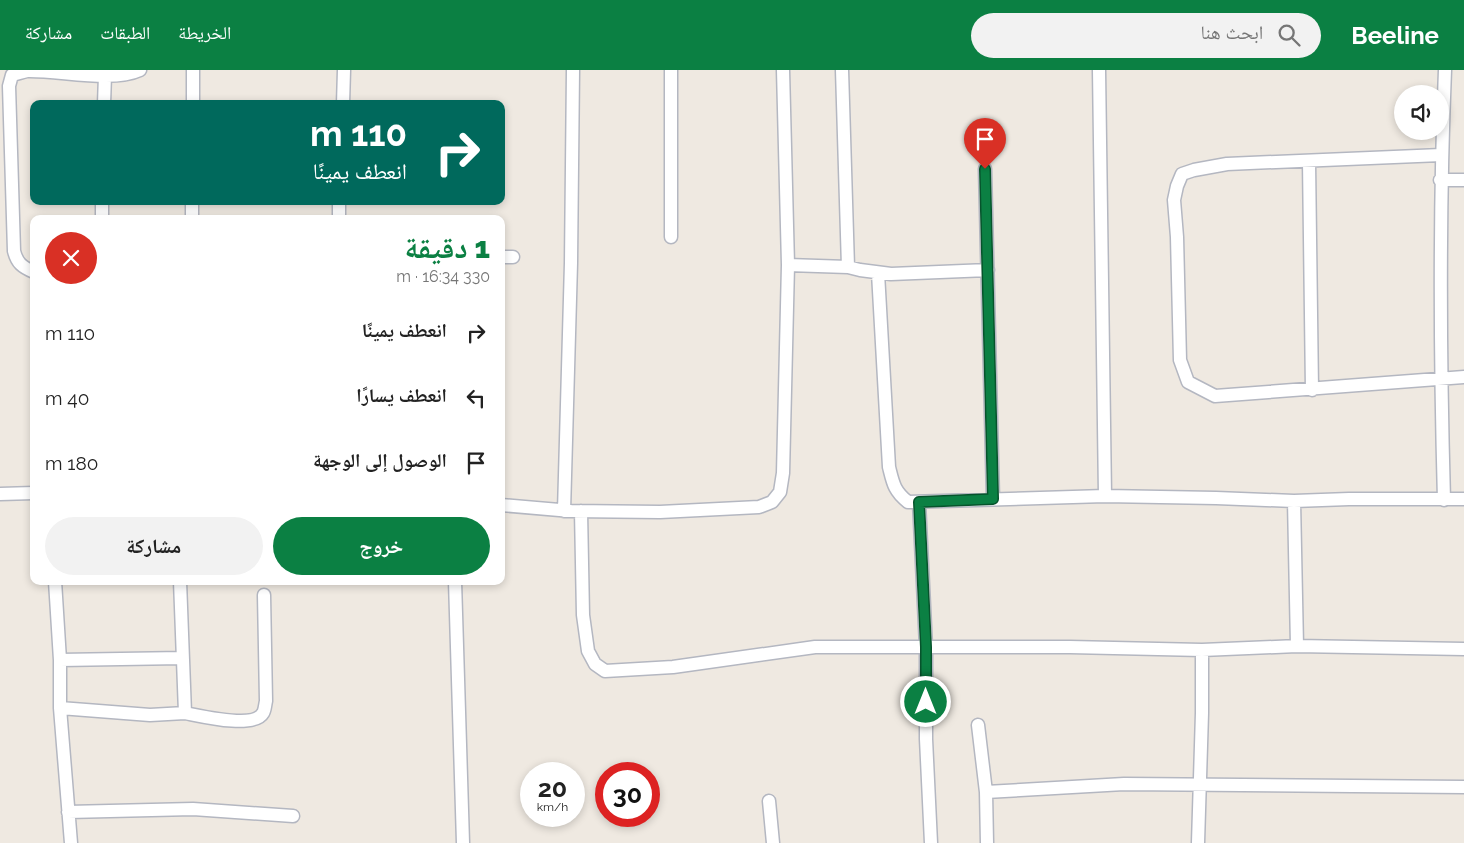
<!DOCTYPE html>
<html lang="ar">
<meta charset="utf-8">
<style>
:root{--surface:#fff;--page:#f2f2f2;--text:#222;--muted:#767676;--accent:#0b8043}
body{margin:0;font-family:Raleway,"Noto Naskh Arabic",sans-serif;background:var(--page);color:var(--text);direction:rtl;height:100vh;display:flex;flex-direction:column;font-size:19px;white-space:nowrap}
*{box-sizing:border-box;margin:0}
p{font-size:16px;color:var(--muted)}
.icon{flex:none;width:28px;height:28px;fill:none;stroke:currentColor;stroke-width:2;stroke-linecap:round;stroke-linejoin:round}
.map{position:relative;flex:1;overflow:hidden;direction:ltr}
.drawer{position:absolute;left:30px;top:145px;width:475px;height:370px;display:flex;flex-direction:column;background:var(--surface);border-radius:10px;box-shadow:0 2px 8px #0003;direction:rtl}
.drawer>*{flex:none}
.guide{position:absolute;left:30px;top:30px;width:475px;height:105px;border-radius:10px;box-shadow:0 2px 8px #0003;direction:rtl;background:#00695c;color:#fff;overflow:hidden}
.controls{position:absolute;left:1394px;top:15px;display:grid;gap:10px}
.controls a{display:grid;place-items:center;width:55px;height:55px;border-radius:50%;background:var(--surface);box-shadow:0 2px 8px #0003;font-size:25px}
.speed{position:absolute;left:520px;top:692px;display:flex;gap:10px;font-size:25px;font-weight:700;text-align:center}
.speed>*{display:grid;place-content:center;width:65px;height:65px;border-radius:50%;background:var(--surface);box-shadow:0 2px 8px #0003;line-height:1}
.speed small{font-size:12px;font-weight:400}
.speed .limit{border:8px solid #d22;background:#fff;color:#111}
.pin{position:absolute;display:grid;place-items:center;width:42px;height:42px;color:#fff;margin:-51px -21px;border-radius:50% 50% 50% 0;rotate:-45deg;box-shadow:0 0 5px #0007}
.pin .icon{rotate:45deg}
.me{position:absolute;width:55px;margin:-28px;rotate:0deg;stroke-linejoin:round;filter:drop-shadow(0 0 4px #0008)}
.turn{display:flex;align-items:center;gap:18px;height:105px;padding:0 15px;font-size:22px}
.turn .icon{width:65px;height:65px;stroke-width:2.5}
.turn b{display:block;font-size:35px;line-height:42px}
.round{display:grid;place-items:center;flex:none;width:52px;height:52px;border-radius:26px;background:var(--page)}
.overview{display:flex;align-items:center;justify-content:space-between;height:85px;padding:0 15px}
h1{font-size:30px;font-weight:800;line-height:38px;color:var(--accent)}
.cta{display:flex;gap:10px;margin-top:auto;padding:10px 15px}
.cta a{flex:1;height:58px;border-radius:30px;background:var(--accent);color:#fff;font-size:20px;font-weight:800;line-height:58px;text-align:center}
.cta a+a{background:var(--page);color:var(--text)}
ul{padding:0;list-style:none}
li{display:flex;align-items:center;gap:15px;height:65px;padding:0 15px}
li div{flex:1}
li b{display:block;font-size:19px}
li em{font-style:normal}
header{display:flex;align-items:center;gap:30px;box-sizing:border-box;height:70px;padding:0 25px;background:var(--accent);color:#fff}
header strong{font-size:24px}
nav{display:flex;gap:28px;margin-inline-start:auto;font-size:18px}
.search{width:350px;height:45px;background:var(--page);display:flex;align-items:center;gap:12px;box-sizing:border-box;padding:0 18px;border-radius:28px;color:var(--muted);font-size:19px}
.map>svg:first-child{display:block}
</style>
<header>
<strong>Beeline</strong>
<div class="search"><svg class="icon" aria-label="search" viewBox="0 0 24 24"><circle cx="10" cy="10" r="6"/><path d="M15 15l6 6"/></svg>ابحث هنا</div>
<nav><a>الخريطة</a><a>الطبقات</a><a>مشاركة</a></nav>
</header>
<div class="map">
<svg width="1464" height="773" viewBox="0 0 1464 773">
<rect width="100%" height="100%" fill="#efe9e1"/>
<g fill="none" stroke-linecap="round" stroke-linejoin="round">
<g stroke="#b4b7c1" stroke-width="15">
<path id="street" d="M 842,0 L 848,197
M 1099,0 L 1105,426
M 104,34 L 105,5
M 193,34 L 193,0
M 343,34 L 344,0
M 1441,85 L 1227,94 L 1194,100 L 1182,104 L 1177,116 L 1174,130 L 1177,167 L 1180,290 L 1188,312 L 1215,326 L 1464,307
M 1309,92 L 1312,320
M 985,99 L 993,429
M 1440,110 L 1464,110
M 102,149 L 102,131
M 192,149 L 192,131
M 339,149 L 339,131
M 671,167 L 671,0
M 501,187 L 513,187
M 788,195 L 848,197 L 860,200 L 891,204 L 988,200
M 34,202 C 22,197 17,193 14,181 L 9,16 L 12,5 C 17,4 22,2 27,1 C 59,0 112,13 140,0
M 878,203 L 889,397 C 893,413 894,421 908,432 L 1105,426 L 1216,428 L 1294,431 L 1349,429 L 1464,429
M 0,424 L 34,423
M 1444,430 C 1440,287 1439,143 1445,0
M 1294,431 L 1297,576
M 919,432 L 926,577 L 926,669 L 931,773
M 501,435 L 571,441 L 660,442 L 759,437 L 772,432 L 780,422 L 783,403 L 788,195 L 783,0
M 564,441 L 571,193 L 573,0
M 581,441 L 583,545 L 588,581 L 595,594 L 605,601 L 673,597 L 815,577 L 1070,577 L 1202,580 L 1297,576 L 1464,579
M 55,511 L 60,590 L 60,638 L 150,645 L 185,643 L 180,511
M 455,511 L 463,773
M 60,590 L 182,588
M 60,638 L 71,773
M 185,643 C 201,646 254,659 263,643 C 265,640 265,635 266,631 L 264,525
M 978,655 L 986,722
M 769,731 L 773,773
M 68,742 L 193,739 L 293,746
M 987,773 L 986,722 L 1124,714 L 1464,717
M 1198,773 L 1202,643 L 1202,580"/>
</g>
<use href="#street" stroke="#fff" stroke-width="12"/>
</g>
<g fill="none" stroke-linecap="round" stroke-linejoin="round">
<g stroke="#07532c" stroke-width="12">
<path id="route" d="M 926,632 L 926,577 L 919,432 L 993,429 L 985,99"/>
</g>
<use href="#route" stroke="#0b8043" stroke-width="9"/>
</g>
</svg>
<div class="controls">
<a><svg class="icon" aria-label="sound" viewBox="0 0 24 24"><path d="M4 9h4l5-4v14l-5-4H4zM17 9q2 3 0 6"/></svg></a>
</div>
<div class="speed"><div>20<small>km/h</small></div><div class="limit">30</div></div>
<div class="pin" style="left:985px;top:99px;background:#d93025"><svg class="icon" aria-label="arrive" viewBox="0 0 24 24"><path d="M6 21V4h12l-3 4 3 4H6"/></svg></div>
<svg class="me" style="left:926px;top:632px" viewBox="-20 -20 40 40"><circle r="17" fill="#0b8043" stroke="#fff" stroke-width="3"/><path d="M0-11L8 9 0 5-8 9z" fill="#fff"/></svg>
<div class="guide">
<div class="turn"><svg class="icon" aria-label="right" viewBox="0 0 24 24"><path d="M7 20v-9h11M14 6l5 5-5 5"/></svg><div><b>110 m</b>انعطف يمينًا</div></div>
</div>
<section class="drawer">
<div class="overview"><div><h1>1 دقيقة</h1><p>330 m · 16:34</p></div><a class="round" style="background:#d93025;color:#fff"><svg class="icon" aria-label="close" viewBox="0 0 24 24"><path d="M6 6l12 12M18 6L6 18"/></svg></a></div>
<ul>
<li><svg class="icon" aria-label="right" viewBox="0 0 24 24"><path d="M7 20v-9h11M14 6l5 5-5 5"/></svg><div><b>انعطف يمينًا</b></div><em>110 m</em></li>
<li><svg class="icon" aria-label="left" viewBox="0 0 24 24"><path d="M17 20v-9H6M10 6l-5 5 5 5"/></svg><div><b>انعطف يسارًا</b></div><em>40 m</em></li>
<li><svg class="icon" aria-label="arrive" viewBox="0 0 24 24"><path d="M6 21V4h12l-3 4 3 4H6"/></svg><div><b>الوصول إلى الوجهة</b></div><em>180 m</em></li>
</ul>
<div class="cta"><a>خروج</a><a>مشاركة</a></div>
</section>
</div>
